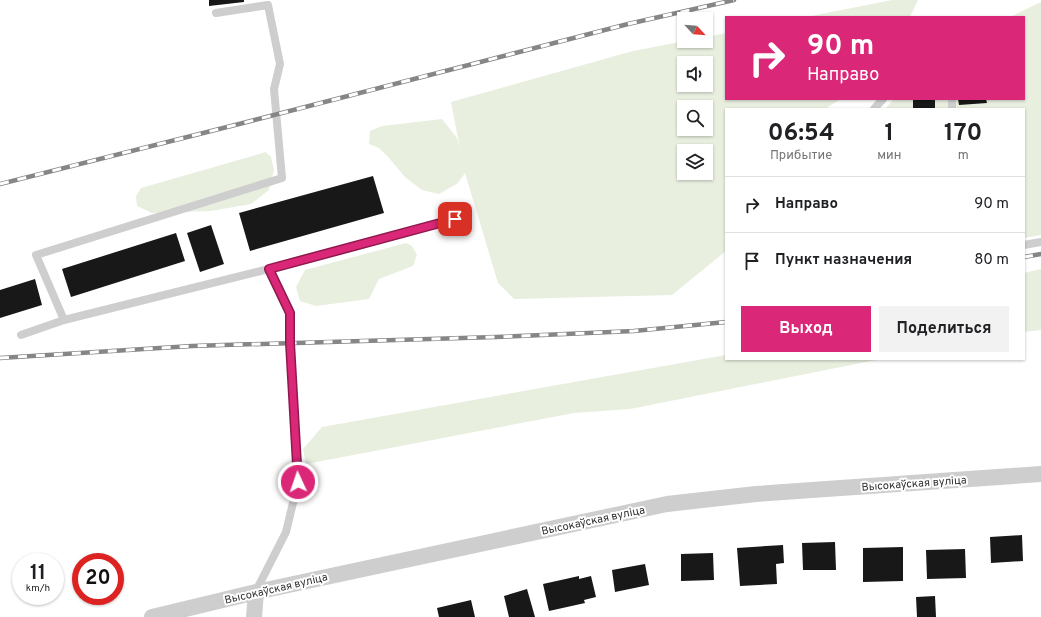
<!DOCTYPE html>
<html lang="ru">
<meta charset="utf-8">
<style>
:root{--surface:#fff;--page:#f2f2f2;--text:#202124;--muted:#757577;--line:#e0e0e0;--accent:#db2777}
body{margin:0;font-family:Overpass,sans-serif;background:var(--page);color:var(--text);height:100vh;display:flex;flex-direction:column;font-size:15px;white-space:nowrap}
*{box-sizing:border-box;margin:0}
p{font-size:13px;color:var(--muted)}
.icon{flex:none;width:22px;height:22px;fill:none;stroke:currentColor;stroke-width:2;stroke-linecap:round;stroke-linejoin:round}
.map{position:relative;flex:1;overflow:hidden}
.panel{position:absolute;left:725px;top:108px;width:300px;height:252px;display:flex;flex-direction:column;background:var(--surface);border-radius:0px;box-shadow:0 1px 3px #0004}
.panel>*{flex:none}
.hud{position:absolute;left:725px;top:16px;width:300px;height:84px;border-radius:0px;box-shadow:0 1px 3px #0004;background:#db2777;color:#fff;overflow:hidden}
.needle{width:26px;rotate:116deg}
.buttons{position:absolute;left:677px;top:12px;display:grid;gap:8px}
.buttons a{display:grid;place-items:center;width:36px;height:36px;border-radius:0px;background:var(--surface);box-shadow:0 1px 3px #0004;font-size:20px}
.speed{position:absolute;left:12px;top:553px;display:flex;gap:8px;font-size:20px;font-weight:700;text-align:center}
.speed>*{display:grid;place-content:center;width:52px;height:52px;border-radius:50%;background:var(--surface);box-shadow:0 1px 3px #0004;line-height:1}
.speed small{font-size:10px;font-weight:400}
.speed .limit{border:6px solid #d22;background:#fff;color:#111}
.pin{position:absolute;display:grid;place-items:center;width:34px;height:34px;color:#fff;margin:-17px;border-radius:8px;box-shadow:0 2px 6px #0006}
.me{position:absolute;width:44px;margin:-22px;rotate:357deg;stroke-linejoin:round;filter:drop-shadow(0 0 3px #0008)}
.turn{display:flex;align-items:center;gap:14px;height:84px;padding:0 16px;font-size:18px}
.turn .icon{width:52px;height:52px;stroke-width:2.5}
.turn b{display:block;font-size:28px;line-height:34px}
.eta{display:flex;justify-content:space-evenly;align-items:center;height:68px;text-align:center}
.eta b{font-size:24px;font-weight:700;line-height:28px}
.button{display:flex;gap:8px;margin-top:auto;padding:8px 16px}
.button a{flex:1;height:46px;border-radius:0px;background:var(--accent);color:#fff;font-size:16px;font-weight:700;line-height:46px;text-align:center}
.button a+a{background:var(--page);color:var(--text)}
ul{padding:0;list-style:none}
li{display:flex;align-items:center;gap:12px;height:56px;padding:0 16px;border-top:1px solid var(--line)}
li div{flex:1}
li b{display:block;font-size:15px}
li em{font-style:normal}
.map>svg:first-child{display:block}
</style>
<div class="map">
<svg width="1041" height="617" viewBox="0 0 1041 617">
<rect width="100%" height="100%" fill="#fff"/>
<path fill="#e8efdf" fill-rule="evenodd" d="M 892,0 L 918,0 L 910,17 L 806,17 Z
M 1041,2 L 1041,235 L 1024,238 L 1024,109 L 885,109 L 894,99 L 1024,99 L 1024,17 L 1010,17 Z
M 726,33 L 726,99 L 841,99 L 828,107 L 828,109 L 726,109 L 726,251 L 672,295 L 514,299 L 498,283 L 465,173 L 458,183 L 439,194 L 422,190 L 405,177 L 389,158 L 379,148 L 369,144 L 370,131 L 382,126 L 442,119 L 457,138 L 460,149 L 451,102 L 633,51 L 685,41 L 706,41 L 706,37 ZM 684,63 L 706,63 L 706,85 L 684,85 ZM 684,107 L 706,107 L 706,129 L 684,129 ZM 684,151 L 706,151 L 706,173 L 684,173 Z
M 266,152 L 271,157 L 274,170 L 269,190 L 251,204 L 211,211 L 152,213 L 137,206 L 136,196 L 141,188 Z
M 406,243 L 412,246 L 417,255 L 413,266 L 379,279 L 369,299 L 316,306 L 300,301 L 296,287 L 305,270 Z
M 1041,269 L 1041,330 L 1024,332 L 1024,273 Z
M 726,355 L 726,359 L 881,359 L 630,409 L 574,413 L 306,464 L 303,449 L 322,427 Z"/>
<path fill="#181818" d="M 209,0 L 244,0 L 244,2 L 209,6 Z
M 913,99 L 935,99 L 935,109 L 913,109 Z
M 958,99 L 986,99 L 987,103 L 959,105 Z
M 373,176 L 384,213 L 250,251 L 239,213 Z
M 211,225 L 224,264 L 200,272 L 187,233 Z
M 176,233 L 185,261 L 71,297 L 62,269 Z
M 35,279 L 42,305 L 0,318 L 0,290 Z
M 1022,535 L 1023,561 L 991,563 L 990,537 Z
M 835,542 L 836,570 L 803,570 L 802,543 Z
M 783,545 L 784,563 L 776,564 L 777,584 L 740,586 L 737,548 Z
M 903,547 L 903,581 L 863,582 L 863,548 Z
M 965,549 L 966,578 L 927,579 L 926,550 Z
M 713,553 L 714,580 L 681,581 L 681,554 Z
M 645,564 L 649,585 L 615,592 L 612,570 Z
M 579,576 L 579,579 L 591,576 L 596,597 L 584,600 L 585,603 L 549,611 L 543,584 Z
M 527,589 L 535,617 L 509,617 L 504,596 Z
M 935,596 L 936,617 L 917,617 L 916,597 Z
M 471,600 L 475,617 L 439,617 L 437,608 Z"/>
<g fill="none" stroke-linecap="round" stroke-linejoin="round">
<path stroke="#cecece" stroke-width="8" d="M 952,102 L 952,109
M 874,109 L 883,99
M 1024,245 L 1041,242
M 64,320 L 269,269 L 455,219
M 21,335 L 64,320 L 36,255 L 282,178 L 274,89 L 280,64 L 268,5 L 216,13
M 256,591 L 286,532 L 298,482 L 290,343 L 290,313 L 269,269"/>
<path stroke="#cecece" stroke-width="16" d="M 152,617 L 256,592 L 667,504 L 756,494 L 1041,474
M 254,617 L 256,592"/>
<g stroke="#868686" stroke-width="4.5">
<path id="rail" d="M 0,184 L 243,123 L 628,24 L 734,0
M 1024,257 L 1041,254
M 0,358 L 192,346 L 496,337 L 634,331 L 726,322"/>
</g>
<use href="#rail" stroke="#fff" stroke-width="3" stroke-dasharray="9" stroke-linecap="butt"/>
</g>
<g fill="none" stroke-linecap="round" stroke-linejoin="round">
<g stroke="#8e194d" stroke-width="10">
<path id="route" d="M 298,482 L 290,343 L 290,313 L 269,269 L 455,219"/>
</g>
<use href="#route" stroke="#db2777" stroke-width="7"/>
</g>
<g text-anchor="middle" stroke-width="4" stroke-linejoin="round" paint-order="stroke">
<g font-size="11" fill="#313131" stroke="#fff">
<text transform="translate(914 483) rotate(-4)" y="4">Высокаўская вуліца</text>
<text transform="translate(593 520) rotate(-12)" y="4">Высокаўская вуліца</text>
<text transform="translate(276 588) rotate(-13)" y="4">Высокаўская вуліца</text>
</g>
</g>
</svg>
<div class="buttons">
<a><svg class="needle" viewBox="-14 -14 28 28"><path d="M0-13l5 13h-10z" fill="#e53935"/><path d="M0 13l5-13h-10z" fill="#757577"/></svg></a>
<a><svg class="icon" aria-label="sound" viewBox="0 0 24 24"><path d="M4 9h4l5-4v14l-5-4H4zM17 9q2 3 0 6"/></svg></a>
<a><svg class="icon" aria-label="search" viewBox="0 0 24 24"><circle cx="10" cy="10" r="6"/><path d="M15 15l6 6"/></svg></a>
<a><svg class="icon" aria-label="layers" viewBox="0 0 24 24"><path d="M12 4l9 5-9 5-9-5zM3 14l9 5 9-5"/></svg></a>
</div>
<div class="speed"><div>11<small>km/h</small></div><div class="limit">20</div></div>
<div class="pin" style="left:455px;top:219px;background:#d93025"><svg class="icon" aria-label="arrive" viewBox="0 0 24 24"><path d="M6 21V4h12l-3 4 3 4H6"/></svg></div>
<svg class="me" style="left:298px;top:482px" viewBox="-20 -20 40 40"><circle r="17" fill="#db2777" stroke="#fff" stroke-width="3"/><path d="M0-11L8 9 0 5-8 9z" fill="#fff"/></svg>
<div class="hud">
<div class="turn"><svg class="icon" aria-label="right" viewBox="0 0 24 24"><path d="M7 20v-9h11M14 6l5 5-5 5"/></svg><div><b>90 m</b>Направо</div></div>
</div>
<section class="panel">
<div class="eta">
<div><b>06:54</b><p>Прибытие</p></div>
<div><b>1</b><p>мин</p></div>
<div><b>170</b><p>m</p></div>
</div>
<ul>
<li><svg class="icon" aria-label="right" viewBox="0 0 24 24"><path d="M7 20v-9h11M14 6l5 5-5 5"/></svg><div><b>Направо</b></div><em>90 m</em></li>
<li><svg class="icon" aria-label="arrive" viewBox="0 0 24 24"><path d="M6 21V4h12l-3 4 3 4H6"/></svg><div><b>Пункт назначения</b></div><em>80 m</em></li>
</ul>
<div class="button"><a>Выход</a><a>Поделиться</a></div>
</section>
</div>
